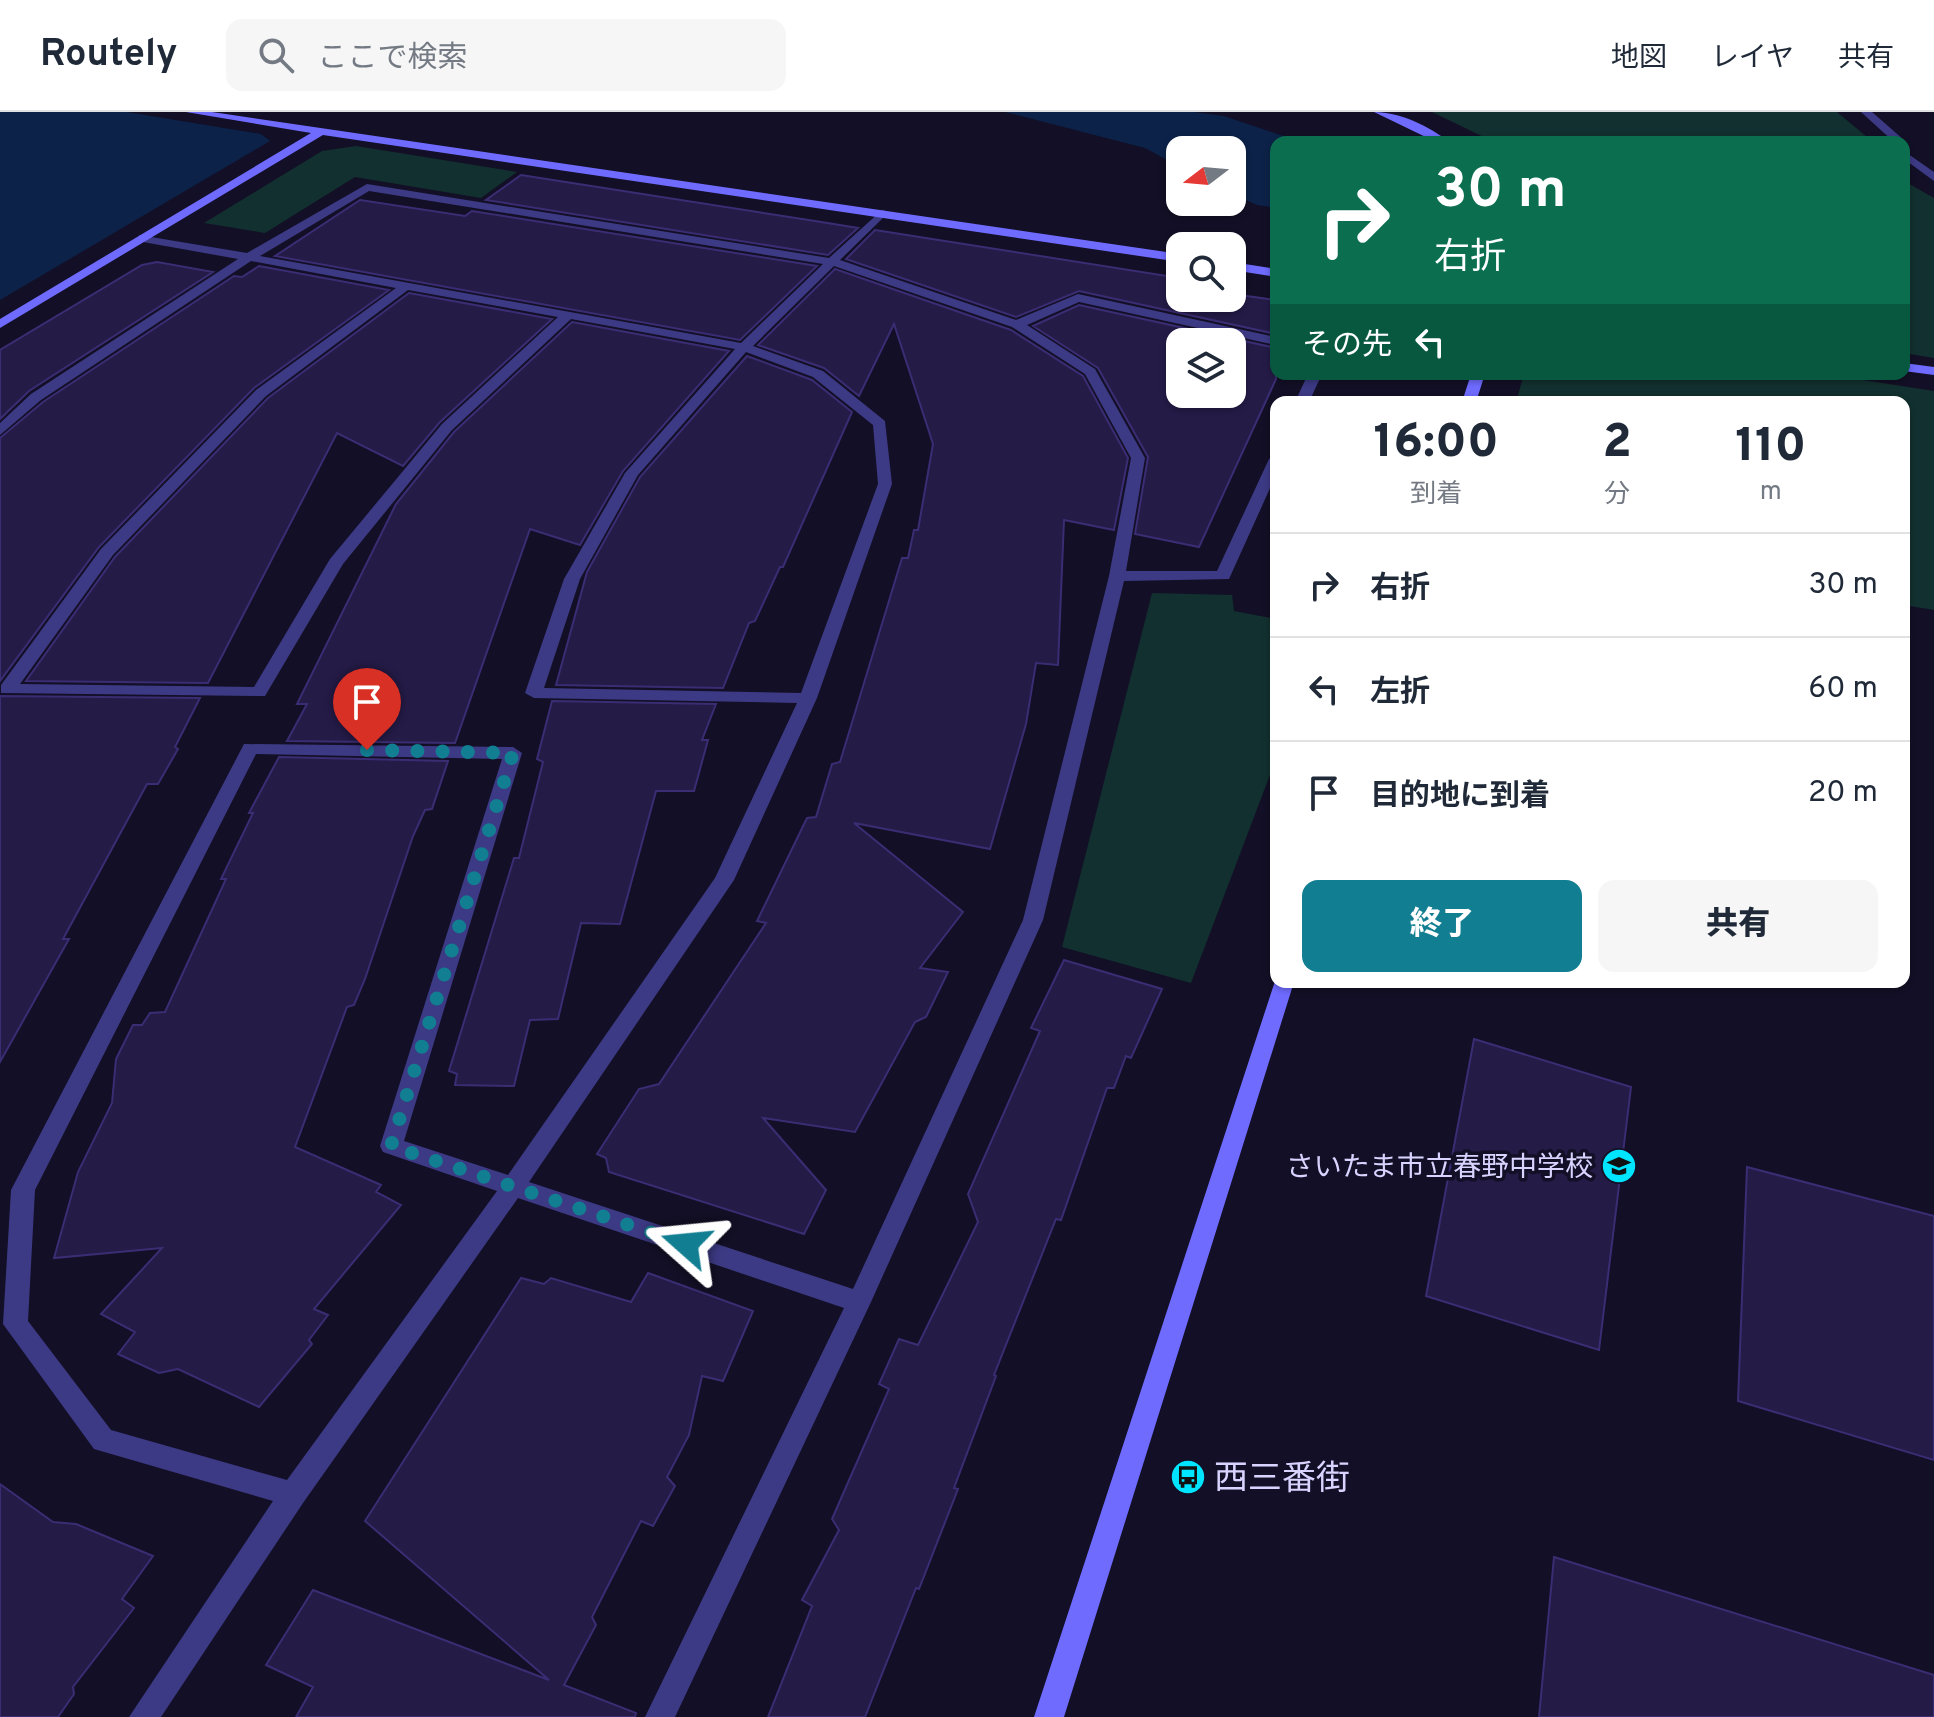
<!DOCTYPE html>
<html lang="ja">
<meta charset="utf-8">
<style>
:root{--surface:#fff;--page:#f6f6f7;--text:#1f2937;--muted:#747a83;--line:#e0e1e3;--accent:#117e91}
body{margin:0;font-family:Overpass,"Noto Sans JP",sans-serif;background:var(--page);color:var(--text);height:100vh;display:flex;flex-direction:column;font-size:30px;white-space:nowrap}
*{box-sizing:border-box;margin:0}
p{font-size:26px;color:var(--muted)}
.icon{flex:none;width:44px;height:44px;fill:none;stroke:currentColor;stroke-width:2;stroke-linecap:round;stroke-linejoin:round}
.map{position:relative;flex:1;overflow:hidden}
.sheet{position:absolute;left:1270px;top:284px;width:640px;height:592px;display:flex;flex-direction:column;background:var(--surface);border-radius:16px;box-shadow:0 2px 6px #0004}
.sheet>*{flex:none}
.banner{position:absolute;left:1270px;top:24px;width:640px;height:244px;border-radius:16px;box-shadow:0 2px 6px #0004;background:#0b6e4f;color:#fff;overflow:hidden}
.needle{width:52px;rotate:254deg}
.buttons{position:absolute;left:1166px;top:24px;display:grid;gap:16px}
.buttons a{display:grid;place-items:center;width:80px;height:80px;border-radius:16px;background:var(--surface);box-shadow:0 2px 6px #0004;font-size:40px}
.pin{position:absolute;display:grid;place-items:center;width:68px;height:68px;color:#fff;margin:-82px -34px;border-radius:50% 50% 50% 0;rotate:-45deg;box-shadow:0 0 8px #0007}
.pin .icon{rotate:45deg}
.me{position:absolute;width:88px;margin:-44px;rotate:288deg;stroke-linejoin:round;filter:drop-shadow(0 0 6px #0008)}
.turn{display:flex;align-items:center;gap:28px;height:168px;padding:0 32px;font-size:36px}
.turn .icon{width:104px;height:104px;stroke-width:2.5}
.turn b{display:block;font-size:56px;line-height:68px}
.then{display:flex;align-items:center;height:76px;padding:0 32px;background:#0003;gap:16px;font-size:30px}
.eta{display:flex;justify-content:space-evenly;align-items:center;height:136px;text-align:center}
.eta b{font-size:48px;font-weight:800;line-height:56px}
.action{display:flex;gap:16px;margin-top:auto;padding:16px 32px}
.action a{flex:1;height:92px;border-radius:16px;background:var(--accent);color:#fff;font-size:32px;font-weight:800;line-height:92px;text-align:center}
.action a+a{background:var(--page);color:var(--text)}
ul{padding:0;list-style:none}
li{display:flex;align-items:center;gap:24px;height:104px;padding:0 32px;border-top:2px solid var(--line)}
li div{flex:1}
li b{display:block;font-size:30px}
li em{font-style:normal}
header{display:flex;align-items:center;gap:48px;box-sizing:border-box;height:112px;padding:0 40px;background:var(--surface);border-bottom:2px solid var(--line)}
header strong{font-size:38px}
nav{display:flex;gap:44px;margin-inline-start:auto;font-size:28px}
.search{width:560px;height:72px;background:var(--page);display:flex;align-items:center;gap:20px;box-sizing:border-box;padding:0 28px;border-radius:16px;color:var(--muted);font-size:30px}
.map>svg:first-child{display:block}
</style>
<header>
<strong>Routely</strong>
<div class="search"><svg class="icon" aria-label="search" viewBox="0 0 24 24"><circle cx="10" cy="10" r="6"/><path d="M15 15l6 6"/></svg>ここで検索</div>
<nav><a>地図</a><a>レイヤ</a><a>共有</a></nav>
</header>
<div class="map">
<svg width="1934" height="1605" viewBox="0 0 1934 1605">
<rect width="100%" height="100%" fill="#130f26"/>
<path fill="#12302f" d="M 1432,0 L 1837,0 L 1873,30 L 1494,30 Z
M 356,34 L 517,60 L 481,86 L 355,65 L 265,121 L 204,111 L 322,39 Z
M 1904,69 L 1934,86 L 1934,246 L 1904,241 Z
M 1524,262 L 1824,262 L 1934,279 L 1934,498 L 1904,493 L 1904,290 L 1516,290 Z
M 1152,481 L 1232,483 L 1234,499 L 1276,507 L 1276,647 L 1191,871 L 1062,835 Z"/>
<path fill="#0c2248" d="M 0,0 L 127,0 L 261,22 L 270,29 L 0,188 Z
M 1005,0 L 1194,0 L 1224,4 L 1301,30 L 1276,30 L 1276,96 L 1257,93 L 1232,82 L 1232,38 L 1180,38 L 1180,55 L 1145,36 Z"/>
<path fill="#241b47" stroke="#3b2d73" stroke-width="2" fill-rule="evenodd" d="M 521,63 L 815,109 L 858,116 L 828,143 L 486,88 Z
M 360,88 L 465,104 L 472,99 L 817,154 L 740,228 L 275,144 Z
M 875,118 L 1180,166 L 1180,186 L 1232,186 L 1232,182 L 1276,188 L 1276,222 L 1079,179 L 1016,205 L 846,147 Z
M 157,150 L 213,160 L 29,279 L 0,307 L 0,238 L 142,153 Z
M 259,154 L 389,178 L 254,276 L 99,435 L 0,569 L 0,326 L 43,290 L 234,164 L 242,165 Z
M 835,157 L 1011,218 L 1083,264 L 1128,346 L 1114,418 L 1064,408 L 1058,553 L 1036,551 L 1026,612 L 990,737 L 854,711 L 963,800 L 920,856 L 948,860 L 926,905 L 915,910 L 855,1020 L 763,1006 L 826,1078 L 804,1122 L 609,1060 L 606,1046 L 597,1042 L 639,977 L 659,972 L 766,811 L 757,809 L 807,706 L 816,705 L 832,652 L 840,650 L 902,446 L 908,446 L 914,418 L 918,418 L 933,332 L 894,212 L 859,284 L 824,256 L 758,233 Z
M 409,181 L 552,207 L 440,310 L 403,354 L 337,321 L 208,571 L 26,569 L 115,445 L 268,286 Z
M 1079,193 L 1276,236 L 1276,267 L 1199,435 L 1135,422 L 1148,345 L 1098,256 L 1033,214 ZM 1180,230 L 1232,230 L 1232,282 L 1180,282 Z
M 572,210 L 729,239 L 623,359 L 580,433 L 530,417 L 455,631 L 287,629 L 307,592 L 297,592 L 396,392 L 454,320 Z
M 747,244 L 812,268 L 852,300 L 783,455 L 780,455 L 755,509 L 749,511 L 723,576 L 556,573 L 587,460 L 640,365 Z
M 0,584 L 200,586 L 175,635 L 178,637 L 158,672 L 147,672 L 63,827 L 69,827 L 0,950 Z
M 552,589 L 716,592 L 702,628 L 708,628 L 694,679 L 656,679 L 620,812 L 581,811 L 558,907 L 530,908 L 514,974 L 455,973 L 457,962 L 449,959 L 514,746 L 519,746 L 543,650 L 537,647 Z
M 279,645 L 448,649 L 432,697 L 425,698 L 413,724 L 365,867 L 354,893 L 347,895 L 295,1035 L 381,1073 L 376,1080 L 401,1093 L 314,1197 L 328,1203 L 309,1228 L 312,1232 L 259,1295 L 178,1257 L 159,1261 L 118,1242 L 135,1220 L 101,1202 L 162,1136 L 54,1146 L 78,1060 L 112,991 L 116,947 L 133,913 L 142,913 L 150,901 L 165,900 L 226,767 L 221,767 L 253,701 L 249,701 Z
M 1064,848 L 1162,877 L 1131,946 L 1126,944 L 1114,976 L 1107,976 L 1061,1108 L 1056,1107 L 994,1263 L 996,1264 L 954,1376 L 958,1377 L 919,1477 L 916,1476 L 865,1605 L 768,1605 L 812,1494 L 802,1488 L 839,1418 L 832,1407 L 889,1277 L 879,1272 L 899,1227 L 918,1233 L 978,1110 L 968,1082 L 1040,919 L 1031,916 Z
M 1474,927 L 1631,975 L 1599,1238 L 1426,1184 Z
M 1747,1055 L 1934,1104 L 1934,1348 L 1738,1289 Z
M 648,1161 L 753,1199 L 723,1269 L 702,1264 L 689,1323 L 667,1365 L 675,1374 L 653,1414 L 641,1409 L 592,1505 L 596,1513 L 564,1573 L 636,1601 L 635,1605 L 296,1605 L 313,1575 L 266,1553 L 313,1478 L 549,1568 L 365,1409 L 521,1166 L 544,1172 L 551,1166 L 631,1190 Z
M 0,1372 L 53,1410 L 76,1412 L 153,1444 L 122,1487 L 134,1496 L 73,1575 L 74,1582 L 58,1605 L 0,1605 Z
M 1554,1445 L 1934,1563 L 1934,1605 L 1539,1605 Z"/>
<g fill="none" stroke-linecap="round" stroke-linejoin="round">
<path fill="#3d3a85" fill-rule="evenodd" d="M 1861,0 L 1872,0 L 1904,28 L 1905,30 L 1904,32 L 1894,30 Z
M 1904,39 L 1934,60 L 1934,69 L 1904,47 Z
M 367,72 L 829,146 L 882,98 L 886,99 L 886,103 L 840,148 L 1016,208 L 1078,182 L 1276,225 L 1276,233 L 1079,190 L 1027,213 L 1095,257 L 1145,346 L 1126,459 L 1217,459 L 1269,347 L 1276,343 L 1276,363 L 1229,467 L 1124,469 L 1043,808 L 871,1190 L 675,1605 L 645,1605 L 844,1196 L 518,1086 L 303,1391 L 161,1605 L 129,1605 L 273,1389 L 94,1337 L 3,1212 L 11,1078 L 244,632 L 513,635 L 522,641 L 404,1029 L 508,1063 L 715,766 L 797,591 L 534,586 L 525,581 L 564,467 L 625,361 L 735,237 L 571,207 L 452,318 L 343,452 L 265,584 L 1,581 L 1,573 L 101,437 L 256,278 L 396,176 L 251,149 L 41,288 L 0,323 L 0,311 L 31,282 L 238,147 L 143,130 L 139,129 L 139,123 L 247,141 ZM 369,79 L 823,152 L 741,231 L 260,144 ZM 834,154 L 1012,215 L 1085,262 L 1131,346 L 1109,464 L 1023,808 L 853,1177 L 529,1070 L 734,768 L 817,586 L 892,372 L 885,309 L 823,259 L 753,234 ZM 408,178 L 558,205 L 442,312 L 330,447 L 254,575 L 20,572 L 113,443 L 266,284 ZM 746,240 L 813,265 L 873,313 L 878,372 L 801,581 L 544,576 L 580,467 L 638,363 ZM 256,642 L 502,647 L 380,1034 L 383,1040 L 497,1079 L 287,1368 L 111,1318 L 28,1209 L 35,1078 Z
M 1308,262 L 1322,262 L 1309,290 L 1295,290 Z"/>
<path fill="#6f6bff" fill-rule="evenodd" d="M 186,0 L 212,0 L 1180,142 L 1180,150 L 323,23 L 0,216 L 0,207 L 311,21 Z
M 1374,0 C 1400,0 1429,14 1449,30 L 1436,30 Z
M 1232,150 L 1276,157 L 1276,165 L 1232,158 Z
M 1904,251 L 1934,255 L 1934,263 L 1904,259 Z
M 1471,262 L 1485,262 L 1476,290 L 1462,290 Z
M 1276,866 L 1276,870 L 1294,870 L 1064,1605 L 1034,1605 Z"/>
</g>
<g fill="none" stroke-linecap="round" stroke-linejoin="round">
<path stroke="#117e91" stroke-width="14" stroke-dasharray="0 25.2" d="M 367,638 L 513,641 L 391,1034 L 686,1132"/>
</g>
<defs>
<g id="school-disc" transform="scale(1.8)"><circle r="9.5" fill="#00e5ff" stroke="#130f26"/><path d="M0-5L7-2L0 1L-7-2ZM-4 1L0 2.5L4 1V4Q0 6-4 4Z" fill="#111"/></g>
<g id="bus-disc" transform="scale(1.8)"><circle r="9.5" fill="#00e5ff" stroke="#130f26"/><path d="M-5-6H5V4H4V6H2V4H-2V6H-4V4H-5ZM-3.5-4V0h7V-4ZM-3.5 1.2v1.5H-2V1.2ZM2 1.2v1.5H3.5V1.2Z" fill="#111"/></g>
</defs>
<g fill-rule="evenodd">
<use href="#school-disc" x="1619" y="1054"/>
<use href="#bus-disc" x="1188" y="1365"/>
</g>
<g text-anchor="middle" stroke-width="7" stroke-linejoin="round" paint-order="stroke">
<g font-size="28" fill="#d9d4ff" stroke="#130f26" text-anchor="end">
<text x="1593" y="1064">さいたま市立春野中学校</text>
</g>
<g font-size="34" fill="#d9d4ff" stroke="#130f26" text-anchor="start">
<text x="1214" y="1377">西三番街</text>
</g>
</g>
</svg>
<div class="buttons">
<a><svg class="needle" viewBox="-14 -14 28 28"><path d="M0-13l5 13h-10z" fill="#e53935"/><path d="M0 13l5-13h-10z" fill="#747a83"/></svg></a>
<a><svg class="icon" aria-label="search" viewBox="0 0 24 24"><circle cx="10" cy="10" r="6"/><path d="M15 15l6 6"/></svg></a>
<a><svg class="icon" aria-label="layers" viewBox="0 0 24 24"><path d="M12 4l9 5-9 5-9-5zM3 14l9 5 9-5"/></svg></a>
</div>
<div class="pin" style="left:367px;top:638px;background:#d93025"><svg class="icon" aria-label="arrive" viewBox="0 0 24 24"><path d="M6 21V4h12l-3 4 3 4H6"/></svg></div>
<svg class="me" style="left:686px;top:1132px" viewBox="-20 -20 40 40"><path d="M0-17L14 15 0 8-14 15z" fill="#117e91" stroke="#fff" stroke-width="4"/></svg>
<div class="banner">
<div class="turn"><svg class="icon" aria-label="right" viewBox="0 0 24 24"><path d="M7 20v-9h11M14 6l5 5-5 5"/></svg><div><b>30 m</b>右折</div></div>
<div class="then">その先<svg class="icon" aria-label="left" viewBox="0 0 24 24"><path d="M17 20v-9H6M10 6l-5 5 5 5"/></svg></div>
</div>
<section class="sheet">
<div class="eta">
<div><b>16:00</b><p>到着</p></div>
<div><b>2</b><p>分</p></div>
<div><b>110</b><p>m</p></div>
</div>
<ul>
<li><svg class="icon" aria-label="right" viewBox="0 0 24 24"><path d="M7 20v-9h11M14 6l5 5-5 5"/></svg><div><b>右折</b></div><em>30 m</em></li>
<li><svg class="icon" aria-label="left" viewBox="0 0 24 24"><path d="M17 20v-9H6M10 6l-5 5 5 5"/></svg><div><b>左折</b></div><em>60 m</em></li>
<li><svg class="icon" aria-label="arrive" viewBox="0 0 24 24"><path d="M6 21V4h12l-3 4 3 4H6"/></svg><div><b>目的地に到着</b></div><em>20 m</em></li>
</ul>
<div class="action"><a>終了</a><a>共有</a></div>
</section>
</div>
